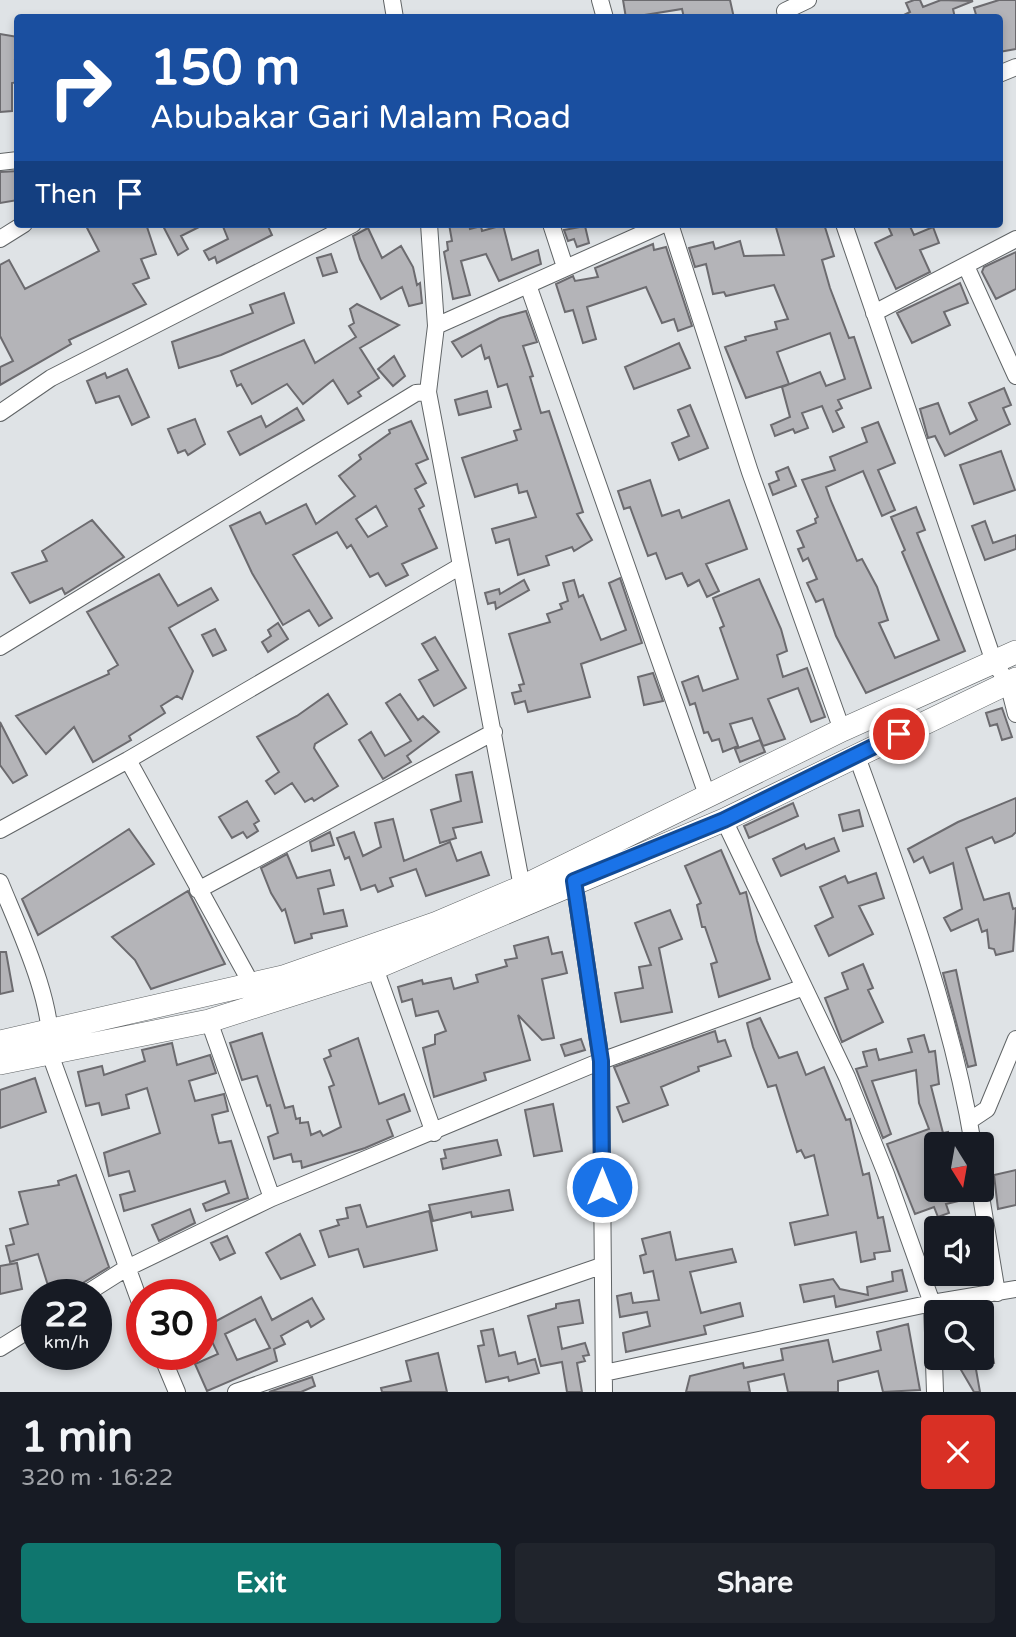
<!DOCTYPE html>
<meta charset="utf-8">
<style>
:root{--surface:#171b24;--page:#20242c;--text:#f1f3f6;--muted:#9ea1a6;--accent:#0f766e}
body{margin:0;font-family:"Varela Round",sans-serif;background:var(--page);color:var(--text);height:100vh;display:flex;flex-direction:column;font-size:26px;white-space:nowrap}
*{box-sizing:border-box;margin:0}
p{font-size:23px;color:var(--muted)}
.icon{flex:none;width:38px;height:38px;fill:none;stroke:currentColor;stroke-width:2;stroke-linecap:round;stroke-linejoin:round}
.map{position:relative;height:1392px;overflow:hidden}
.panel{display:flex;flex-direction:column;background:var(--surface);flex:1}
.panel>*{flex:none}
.hud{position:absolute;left:14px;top:14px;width:989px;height:214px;border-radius:7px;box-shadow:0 4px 10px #0003;background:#1a4fa0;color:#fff;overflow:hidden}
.needle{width:46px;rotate:169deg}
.tools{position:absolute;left:924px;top:1132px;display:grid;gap:14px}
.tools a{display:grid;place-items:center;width:70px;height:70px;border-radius:7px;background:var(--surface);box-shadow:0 4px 10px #0003;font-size:35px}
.speed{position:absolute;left:21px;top:1279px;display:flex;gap:14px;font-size:35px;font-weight:700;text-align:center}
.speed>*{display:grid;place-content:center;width:91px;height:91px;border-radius:50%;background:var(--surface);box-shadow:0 4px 10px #0003;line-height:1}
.speed small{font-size:18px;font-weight:400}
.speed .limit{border:10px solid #d22;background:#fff;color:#111}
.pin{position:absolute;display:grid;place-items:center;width:60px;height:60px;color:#fff;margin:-30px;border:4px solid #fff;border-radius:50%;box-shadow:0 2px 7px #0007}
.me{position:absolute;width:77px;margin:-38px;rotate:0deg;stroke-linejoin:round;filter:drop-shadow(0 0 5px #0008)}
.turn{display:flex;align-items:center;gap:24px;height:147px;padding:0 21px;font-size:32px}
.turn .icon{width:91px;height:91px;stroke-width:2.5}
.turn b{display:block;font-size:49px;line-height:60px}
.then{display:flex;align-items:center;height:66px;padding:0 21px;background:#0003;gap:14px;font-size:26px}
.round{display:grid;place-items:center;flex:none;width:74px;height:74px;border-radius:7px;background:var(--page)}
.headline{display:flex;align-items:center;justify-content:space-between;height:119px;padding:0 21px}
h1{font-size:42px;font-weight:700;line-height:52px}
.primary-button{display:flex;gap:14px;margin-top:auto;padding:14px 21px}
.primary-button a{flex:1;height:80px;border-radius:7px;background:var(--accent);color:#fff;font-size:28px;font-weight:700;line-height:80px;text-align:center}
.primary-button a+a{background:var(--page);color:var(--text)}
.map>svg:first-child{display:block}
</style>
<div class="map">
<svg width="1016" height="1392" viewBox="0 0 1016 1392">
<rect width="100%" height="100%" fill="#dfe3e6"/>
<path fill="#b4b4b8" stroke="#6c6b6f" stroke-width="2" fill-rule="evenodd" d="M 623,0 L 730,0 L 734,18 L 684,18 L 682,9 L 626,18 Z
M 914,0 L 920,0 L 923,7 L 941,0 L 973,1 L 953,9 L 955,18 L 898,18 L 910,12 L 906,3 Z
M 999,0 L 1016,0 L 1016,49 L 999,52 L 999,18 L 977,18 L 974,8 Z
M 0,34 L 18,37 L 15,59 L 18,59 L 18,82 L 12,83 L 12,111 L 0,112 Z
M 18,171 L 18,200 L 0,203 L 0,172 Z
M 85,224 L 146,224 L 156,254 L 141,259 L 149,278 L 133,284 L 146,304 L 69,340 L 71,344 L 0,385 L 0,367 L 13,361 L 0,336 L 0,265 L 9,260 L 25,289 L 99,251 Z
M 162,224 L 205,224 L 181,236 L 188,249 L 178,255 Z
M 222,224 L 267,224 L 272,235 L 217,263 L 215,257 L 209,260 L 204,251 L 228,239 Z
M 449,224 L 469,224 L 470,229 L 481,226 L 482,231 L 503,225 L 512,260 L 538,250 L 541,264 L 499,281 L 486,254 L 461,261 L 470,295 L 453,299 L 444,252 L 448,250 L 447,242 L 452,241 Z
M 775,224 L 824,224 L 834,256 L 822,260 L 830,288 L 849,338 L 854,337 L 871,388 L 838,400 L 842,408 L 836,411 L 844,427 L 833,432 L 822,406 L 802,413 L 808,428 L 795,433 L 793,429 L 775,436 L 771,425 L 790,417 L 782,387 L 820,372 L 826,386 L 845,379 L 830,333 L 777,352 L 789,384 L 746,398 L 725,347 L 746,340 L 745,337 L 777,329 L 775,322 L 788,319 L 774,285 L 726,296 L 724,292 L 713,294 L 706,264 L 695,267 L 689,248 L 713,242 L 715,249 L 740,241 L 744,256 L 784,255 Z
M 887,224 L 909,224 L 914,235 L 933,227 L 939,243 L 920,250 L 930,272 L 896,289 L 875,243 L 892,235 Z
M 585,226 L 589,243 L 577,247 L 574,239 L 568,241 L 564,230 Z
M 368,228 L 382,258 L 401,246 L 413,267 L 417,285 L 420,283 L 422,303 L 409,306 L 402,287 L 381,299 L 360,259 L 353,236 Z
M 653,244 L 654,250 L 666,247 L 692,326 L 678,331 L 674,319 L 662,323 L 646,287 L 587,307 L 596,339 L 583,343 L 573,310 L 565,312 L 556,284 L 573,276 L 575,281 L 598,277 L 595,268 Z
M 1016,252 L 1016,289 L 996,299 L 982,272 L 984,267 Z
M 331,254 L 337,272 L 323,276 L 317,258 Z
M 960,283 L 968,303 L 944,312 L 950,325 L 912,343 L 897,313 Z
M 284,293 L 294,323 L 221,355 L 179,368 L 172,342 L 253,313 L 250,305 Z
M 357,304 L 399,325 L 360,348 L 379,378 L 358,392 L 361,396 L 348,404 L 333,380 L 303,404 L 287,384 L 252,404 L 241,384 L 237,386 L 231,371 L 304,340 L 315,363 L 356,337 L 349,326 L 354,323 L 350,309 Z
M 526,311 L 537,342 L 523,346 L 533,376 L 530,377 L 541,413 L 549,411 L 583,512 L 577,514 L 592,540 L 574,551 L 572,547 L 546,556 L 549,565 L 518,575 L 509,539 L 496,543 L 492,529 L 536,517 L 527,491 L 519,493 L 517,484 L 475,497 L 462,458 L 517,440 L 514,431 L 521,429 L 507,384 L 498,387 L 489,357 L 485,359 L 481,345 L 462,357 L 452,342 L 500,318 Z
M 679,343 L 690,368 L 634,389 L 625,367 Z
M 394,356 L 405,376 L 393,386 L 378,369 Z
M 127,369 L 149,417 L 132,425 L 119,396 L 96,403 L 87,381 L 105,373 L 107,378 Z
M 1004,388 L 1011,405 L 1003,408 L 1010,424 L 945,456 L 935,436 L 928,438 L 920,409 L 938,403 L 950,434 L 977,420 L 969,403 Z
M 487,391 L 491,407 L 459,415 L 455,400 Z
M 690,405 L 708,448 L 679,460 L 672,443 L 689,436 L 678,410 Z
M 297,408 L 304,420 L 240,455 L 228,432 L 261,416 L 266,427 Z
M 195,419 L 205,444 L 188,455 L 185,450 L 178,453 L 168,429 Z
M 411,421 L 428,459 L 416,464 L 426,483 L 415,489 L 424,506 L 419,509 L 437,548 L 402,564 L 408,575 L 386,586 L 378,573 L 370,577 L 351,545 L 347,548 L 337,532 L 293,555 L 332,618 L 319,626 L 309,610 L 283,625 L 252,573 L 230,526 L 260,512 L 266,524 L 306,504 L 316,524 L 355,496 L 339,476 L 361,459 L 359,455 L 390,433 L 389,430 ZM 376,506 L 387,526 L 368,537 L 356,519 Z
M 878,422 L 895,463 L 878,470 L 895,510 L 882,516 L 863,471 L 826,487 L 831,501 L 857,561 L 862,559 L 877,587 L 888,620 L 879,623 L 895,658 L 939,640 L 902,552 L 905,550 L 891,517 L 916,507 L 925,530 L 917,533 L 965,651 L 866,693 L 836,636 L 823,599 L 816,602 L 807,583 L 817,579 L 808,558 L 803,561 L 798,549 L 804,547 L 797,531 L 816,523 L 815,519 L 818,517 L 802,480 L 835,470 L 830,457 L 867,442 L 862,428 Z
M 1001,451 L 1015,490 L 974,504 L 960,465 Z
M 788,467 L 796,486 L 773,495 L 769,484 L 779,480 L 776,472 Z
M 650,480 L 662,516 L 679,510 L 682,518 L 729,500 L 747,549 L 706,564 L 719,591 L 707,597 L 699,580 L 688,586 L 682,573 L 666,579 L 656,553 L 648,556 L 630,507 L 624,509 L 618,491 Z
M 92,520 L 124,557 L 65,594 L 62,588 L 30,603 L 12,573 L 47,561 L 42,551 Z
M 985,521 L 993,543 L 1016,535 L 1016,549 L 985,560 L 972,526 Z
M 159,574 L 178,606 L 211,588 L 218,600 L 169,628 L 193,671 L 182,699 L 177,696 L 161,706 L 165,713 L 129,736 L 131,740 L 93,762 L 74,727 L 46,754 L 16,716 L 109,674 L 108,671 L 118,665 L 87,612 Z
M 620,578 L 642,643 L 581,664 L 590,697 L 528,712 L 525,701 L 515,704 L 512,693 L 521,691 L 519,685 L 524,684 L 509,634 L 550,622 L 547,614 L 562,609 L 560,604 L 568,601 L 563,583 L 574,580 L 579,597 L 583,595 L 601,640 L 626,630 L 609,583 Z
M 759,579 L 781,629 L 787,651 L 777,655 L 783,677 L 807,668 L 825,717 L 811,722 L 798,688 L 768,699 L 785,739 L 763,746 L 752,718 L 730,724 L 738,746 L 723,752 L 719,739 L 712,741 L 708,732 L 704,733 L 695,703 L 690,705 L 682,682 L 698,676 L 703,691 L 738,679 L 720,628 L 724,626 L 713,598 Z
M 524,580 L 529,590 L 496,609 L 495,602 L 488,604 L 485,593 L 499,589 L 500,594 Z
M 278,623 L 288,639 L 268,652 L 262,642 L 271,636 L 268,630 Z
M 215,629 L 226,650 L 213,656 L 202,635 Z
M 435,637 L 466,688 L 434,706 L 419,680 L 438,670 L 422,644 Z
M 653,673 L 663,701 L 644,705 L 638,677 Z
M 328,694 L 347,724 L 315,744 L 314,748 L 338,786 L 314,801 L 312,798 L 305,802 L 292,783 L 275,794 L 266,781 L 279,772 L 257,737 L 297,716 Z
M 400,694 L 418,720 L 423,716 L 439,732 L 407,756 L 411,762 L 383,779 L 359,740 L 371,732 L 385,756 L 411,741 L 386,703 Z
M 1002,708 L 1012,737 L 1002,740 L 997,724 L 990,726 L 986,713 Z
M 0,722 L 27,775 L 13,783 L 0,765 Z
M 760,740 L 765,752 L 740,762 L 735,749 Z
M 472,772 L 482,822 L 453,828 L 456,838 L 440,843 L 431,810 L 461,801 L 456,775 Z
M 1016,798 L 1016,832 L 1012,836 L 995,843 L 992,837 L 966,848 L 984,900 L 1009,893 L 1013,909 L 1016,908 L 1013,951 L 996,955 L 994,949 L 989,948 L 987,930 L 982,932 L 978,919 L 951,931 L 944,918 L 962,909 L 953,863 L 930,873 L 923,857 L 914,862 L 908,849 L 958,822 Z
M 247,801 L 259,821 L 254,824 L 258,831 L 247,838 L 243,832 L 232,838 L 219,817 Z
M 793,803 L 798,816 L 749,838 L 744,826 Z
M 859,810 L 863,826 L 843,831 L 839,815 Z
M 393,819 L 404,861 L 450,842 L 457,861 L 481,852 L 489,875 L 426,896 L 416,869 L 390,878 L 393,886 L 378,892 L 375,885 L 361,890 L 349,857 L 345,859 L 337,838 L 354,832 L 363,856 L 381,847 L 375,823 Z
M 129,829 L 154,864 L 38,935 L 22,899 Z
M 330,832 L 334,845 L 312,851 L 310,842 Z
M 834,838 L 839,851 L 781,876 L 773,859 L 804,844 L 806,849 Z
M 721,850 L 740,894 L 746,892 L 757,941 L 770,979 L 719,997 L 711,964 L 717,962 L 705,927 L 702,927 L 697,905 L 701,903 L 685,866 Z
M 287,854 L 297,878 L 330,870 L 334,885 L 318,889 L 324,914 L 343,910 L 347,926 L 311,934 L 312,938 L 295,943 L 285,909 L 282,911 L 271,893 L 261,868 Z
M 876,873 L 884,898 L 859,906 L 873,934 L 829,956 L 815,926 L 833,917 L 820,887 L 845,876 L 848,883 Z
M 188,891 L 225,964 L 151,989 L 135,960 L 112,937 Z
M 670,910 L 682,939 L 659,948 L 672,1012 L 621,1022 L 615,993 L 643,988 L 639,967 L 651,965 L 635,923 Z
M 548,937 L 552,954 L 562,952 L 567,973 L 542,979 L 554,1038 L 542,1040 L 518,1015 L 530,1060 L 484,1073 L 486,1080 L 434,1097 L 423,1048 L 435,1044 L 435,1035 L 446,1031 L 438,1011 L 416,1016 L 412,999 L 402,1002 L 398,987 L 422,980 L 423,984 L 451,978 L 454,989 L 478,982 L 476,975 L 507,966 L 505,960 L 517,958 L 514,946 Z
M 0,952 L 6,952 L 13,991 L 0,994 Z
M 863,964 L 873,988 L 868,990 L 883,1022 L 842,1042 L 825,998 L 848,989 L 842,973 Z
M 956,970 L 976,1065 L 968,1067 L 943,973 Z
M 760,1018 L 779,1058 L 797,1052 L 806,1075 L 824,1067 L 846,1120 L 850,1119 L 863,1175 L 869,1173 L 878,1218 L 883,1217 L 890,1251 L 874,1253 L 875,1259 L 861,1262 L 856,1232 L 795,1245 L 790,1223 L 828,1215 L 814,1155 L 805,1158 L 801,1150 L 797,1152 L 776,1085 L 768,1087 L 753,1047 L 747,1023 Z
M 715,1031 L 718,1042 L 725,1040 L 731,1056 L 698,1067 L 699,1071 L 661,1087 L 668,1105 L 623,1122 L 617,1107 L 629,1103 L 614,1067 Z
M 262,1033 L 285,1108 L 293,1106 L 296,1119 L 300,1118 L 300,1123 L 308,1122 L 311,1135 L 320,1131 L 323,1136 L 341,1127 L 329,1087 L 334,1085 L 324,1059 L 331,1056 L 329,1050 L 358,1038 L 379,1104 L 404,1094 L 410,1111 L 387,1120 L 393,1136 L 365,1148 L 302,1168 L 301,1161 L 293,1162 L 291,1154 L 274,1159 L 268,1137 L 278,1133 L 270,1105 L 267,1106 L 257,1076 L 242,1080 L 230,1043 Z
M 924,1035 L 929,1052 L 935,1051 L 939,1084 L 931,1086 L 943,1133 L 948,1132 L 949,1144 L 936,1144 L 936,1190 L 965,1190 L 967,1199 L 946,1204 L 949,1213 L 938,1217 L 934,1207 L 915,1214 L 887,1144 L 929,1129 L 919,1103 L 916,1070 L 872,1081 L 891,1134 L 883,1138 L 856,1069 L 867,1066 L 863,1052 L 876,1049 L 879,1060 L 912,1052 L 908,1039 Z
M 581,1039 L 585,1050 L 565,1056 L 561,1045 Z
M 172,1043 L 177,1065 L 210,1055 L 216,1073 L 189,1081 L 195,1101 L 224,1094 L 228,1111 L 212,1115 L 216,1132 L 219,1143 L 231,1141 L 248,1198 L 206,1211 L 203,1204 L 229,1193 L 225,1181 L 124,1211 L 120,1195 L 135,1191 L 129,1171 L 109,1176 L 104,1153 L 160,1133 L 147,1088 L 126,1095 L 129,1108 L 102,1115 L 99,1103 L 86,1106 L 78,1072 L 102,1066 L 104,1075 L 145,1061 L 142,1050 Z
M 35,1078 L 46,1112 L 0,1128 L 0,1090 Z
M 553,1104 L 562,1151 L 534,1156 L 525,1110 Z
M 497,1140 L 501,1155 L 443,1169 L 441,1159 L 446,1158 L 444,1150 Z
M 1016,1170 L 1016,1205 L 998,1209 L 994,1175 Z
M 76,1175 L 109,1267 L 78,1286 L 74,1295 L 51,1295 L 38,1254 L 10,1262 L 6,1246 L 14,1244 L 10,1229 L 28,1224 L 19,1192 L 59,1185 L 58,1181 Z
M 509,1190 L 513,1210 L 472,1217 L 471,1212 L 433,1221 L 429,1205 Z
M 360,1205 L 367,1227 L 429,1211 L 437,1250 L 364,1267 L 358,1249 L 329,1257 L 320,1231 L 339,1225 L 337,1220 L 348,1218 L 346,1208 Z
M 190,1209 L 195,1223 L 159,1241 L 152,1225 Z
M 670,1232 L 676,1260 L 732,1249 L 736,1262 L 690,1272 L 701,1313 L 740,1303 L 743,1316 L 704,1326 L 706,1334 L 626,1352 L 623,1333 L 650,1326 L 647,1312 L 620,1317 L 617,1296 L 631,1293 L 633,1303 L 659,1300 L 653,1271 L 644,1273 L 640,1256 L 646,1254 L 642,1239 Z
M 300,1234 L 315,1265 L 281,1279 L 266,1253 Z
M 227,1236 L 235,1253 L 220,1260 L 211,1243 Z
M 17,1263 L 22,1289 L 0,1294 L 0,1266 Z
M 902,1270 L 907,1291 L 836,1307 L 834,1296 L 804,1302 L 800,1285 L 833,1279 L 840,1289 L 868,1295 L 867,1287 L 893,1281 L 892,1272 Z
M 261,1297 L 272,1320 L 312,1298 L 324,1319 L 311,1327 L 308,1321 L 281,1336 L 285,1344 L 274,1349 L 277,1361 L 207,1391 L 195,1364 L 218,1354 L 205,1327 ZM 255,1319 L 270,1348 L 237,1360 L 225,1334 Z
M 579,1300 L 583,1323 L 558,1327 L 562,1349 L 585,1343 L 589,1355 L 583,1356 L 585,1361 L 577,1363 L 582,1392 L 567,1392 L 562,1362 L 541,1366 L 528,1316 L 556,1308 L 556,1304 Z
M 908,1324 L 920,1390 L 883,1392 L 878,1371 L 838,1381 L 838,1392 L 788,1392 L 784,1374 L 748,1382 L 750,1392 L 686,1392 L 690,1376 L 743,1363 L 744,1368 L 783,1360 L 781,1349 L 828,1340 L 833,1362 L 881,1350 L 877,1332 Z
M 988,1327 L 994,1363 L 982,1365 L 982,1328 Z
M 493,1329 L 499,1356 L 515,1352 L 518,1364 L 535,1359 L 539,1373 L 509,1381 L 508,1377 L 486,1382 L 478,1346 L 484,1345 L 481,1331 Z
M 438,1353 L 447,1392 L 382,1392 L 381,1388 L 411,1381 L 406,1361 Z
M 954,1358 L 974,1358 L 980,1392 L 974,1392 Z
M 312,1377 L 315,1386 L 301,1392 L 269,1392 Z"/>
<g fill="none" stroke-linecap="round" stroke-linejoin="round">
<g stroke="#606466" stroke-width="18">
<path id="street" d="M 392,0 L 395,18
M 600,0 L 605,18
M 785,11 L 808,0
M 999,74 L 1016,67
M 0,162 L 18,160
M 429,224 L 436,326 L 428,392 L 522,887
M 551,224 L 565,267
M 670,224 L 750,472 L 842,730
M 844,224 L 994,662 L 1008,683 L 1016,714
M 0,239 L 24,224
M 966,266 L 1016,376
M 528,285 L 707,795
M 874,313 L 1016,239
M 436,326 L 664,224
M 0,413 L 51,378 L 353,224
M 0,647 L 416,393 L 428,392
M 856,754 C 902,881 951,1011 973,1144
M 128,760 L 252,985
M 724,820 L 847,1077 L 886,1174 L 932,1303 L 935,1392
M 0,830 L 128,760 L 459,567
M 574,881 L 601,1061 L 604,1392
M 0,882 C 19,929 55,1004 50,1054 L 142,1308
M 198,890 L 494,732
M 375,968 L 434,1133
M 209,1021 L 272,1198
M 969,1121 L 987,1109 L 1016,1039
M 980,1190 L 997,1293
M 84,1295 L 125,1269 L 272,1198 L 601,1061 L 804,987
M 0,1348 L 37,1325
M 161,1354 L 177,1392
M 604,1373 L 932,1303 L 1016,1289
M 236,1392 L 601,1266"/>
</g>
<g stroke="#606466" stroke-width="24">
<path id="secondary" d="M 0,1042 L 283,977 L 437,923 L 522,887 L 842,730 L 1016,652
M 0,1063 L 209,1021 L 375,968 L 724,820 L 1016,679"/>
</g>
<use href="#street" stroke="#fff" stroke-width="16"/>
<use href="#secondary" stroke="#fff" stroke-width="23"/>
</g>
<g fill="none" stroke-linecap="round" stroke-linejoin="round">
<g stroke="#114b97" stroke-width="18">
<path id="route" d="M 602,1187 L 601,1061 L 574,881 L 724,820 L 899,734"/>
</g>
<use href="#route" stroke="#1a73e8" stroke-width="12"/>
</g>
</svg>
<div class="tools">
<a><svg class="needle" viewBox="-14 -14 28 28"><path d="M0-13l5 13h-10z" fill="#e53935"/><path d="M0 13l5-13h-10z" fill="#9ea1a6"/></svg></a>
<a><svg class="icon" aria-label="sound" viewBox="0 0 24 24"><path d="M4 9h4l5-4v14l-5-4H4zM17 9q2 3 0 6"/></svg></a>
<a><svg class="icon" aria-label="search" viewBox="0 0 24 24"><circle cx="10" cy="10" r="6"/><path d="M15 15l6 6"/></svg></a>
</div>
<div class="speed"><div>22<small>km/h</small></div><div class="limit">30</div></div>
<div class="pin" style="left:899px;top:734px;background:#d93025"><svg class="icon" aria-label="arrive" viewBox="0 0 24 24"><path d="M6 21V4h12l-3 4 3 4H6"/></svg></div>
<svg class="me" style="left:602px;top:1187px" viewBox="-20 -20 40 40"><circle r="17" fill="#1a73e8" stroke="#fff" stroke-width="3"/><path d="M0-11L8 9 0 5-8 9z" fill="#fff"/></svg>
<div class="hud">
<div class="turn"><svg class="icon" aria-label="right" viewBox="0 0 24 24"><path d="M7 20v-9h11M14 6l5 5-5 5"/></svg><div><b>150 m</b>Abubakar Gari Malam Road</div></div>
<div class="then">Then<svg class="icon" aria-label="arrive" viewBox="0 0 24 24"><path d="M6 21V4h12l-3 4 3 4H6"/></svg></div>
</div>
</div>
<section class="panel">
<div class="headline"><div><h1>1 min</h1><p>320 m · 16:22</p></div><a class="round" style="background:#d93025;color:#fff"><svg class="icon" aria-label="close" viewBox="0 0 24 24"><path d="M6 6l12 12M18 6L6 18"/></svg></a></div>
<div class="primary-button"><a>Exit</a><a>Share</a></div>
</section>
